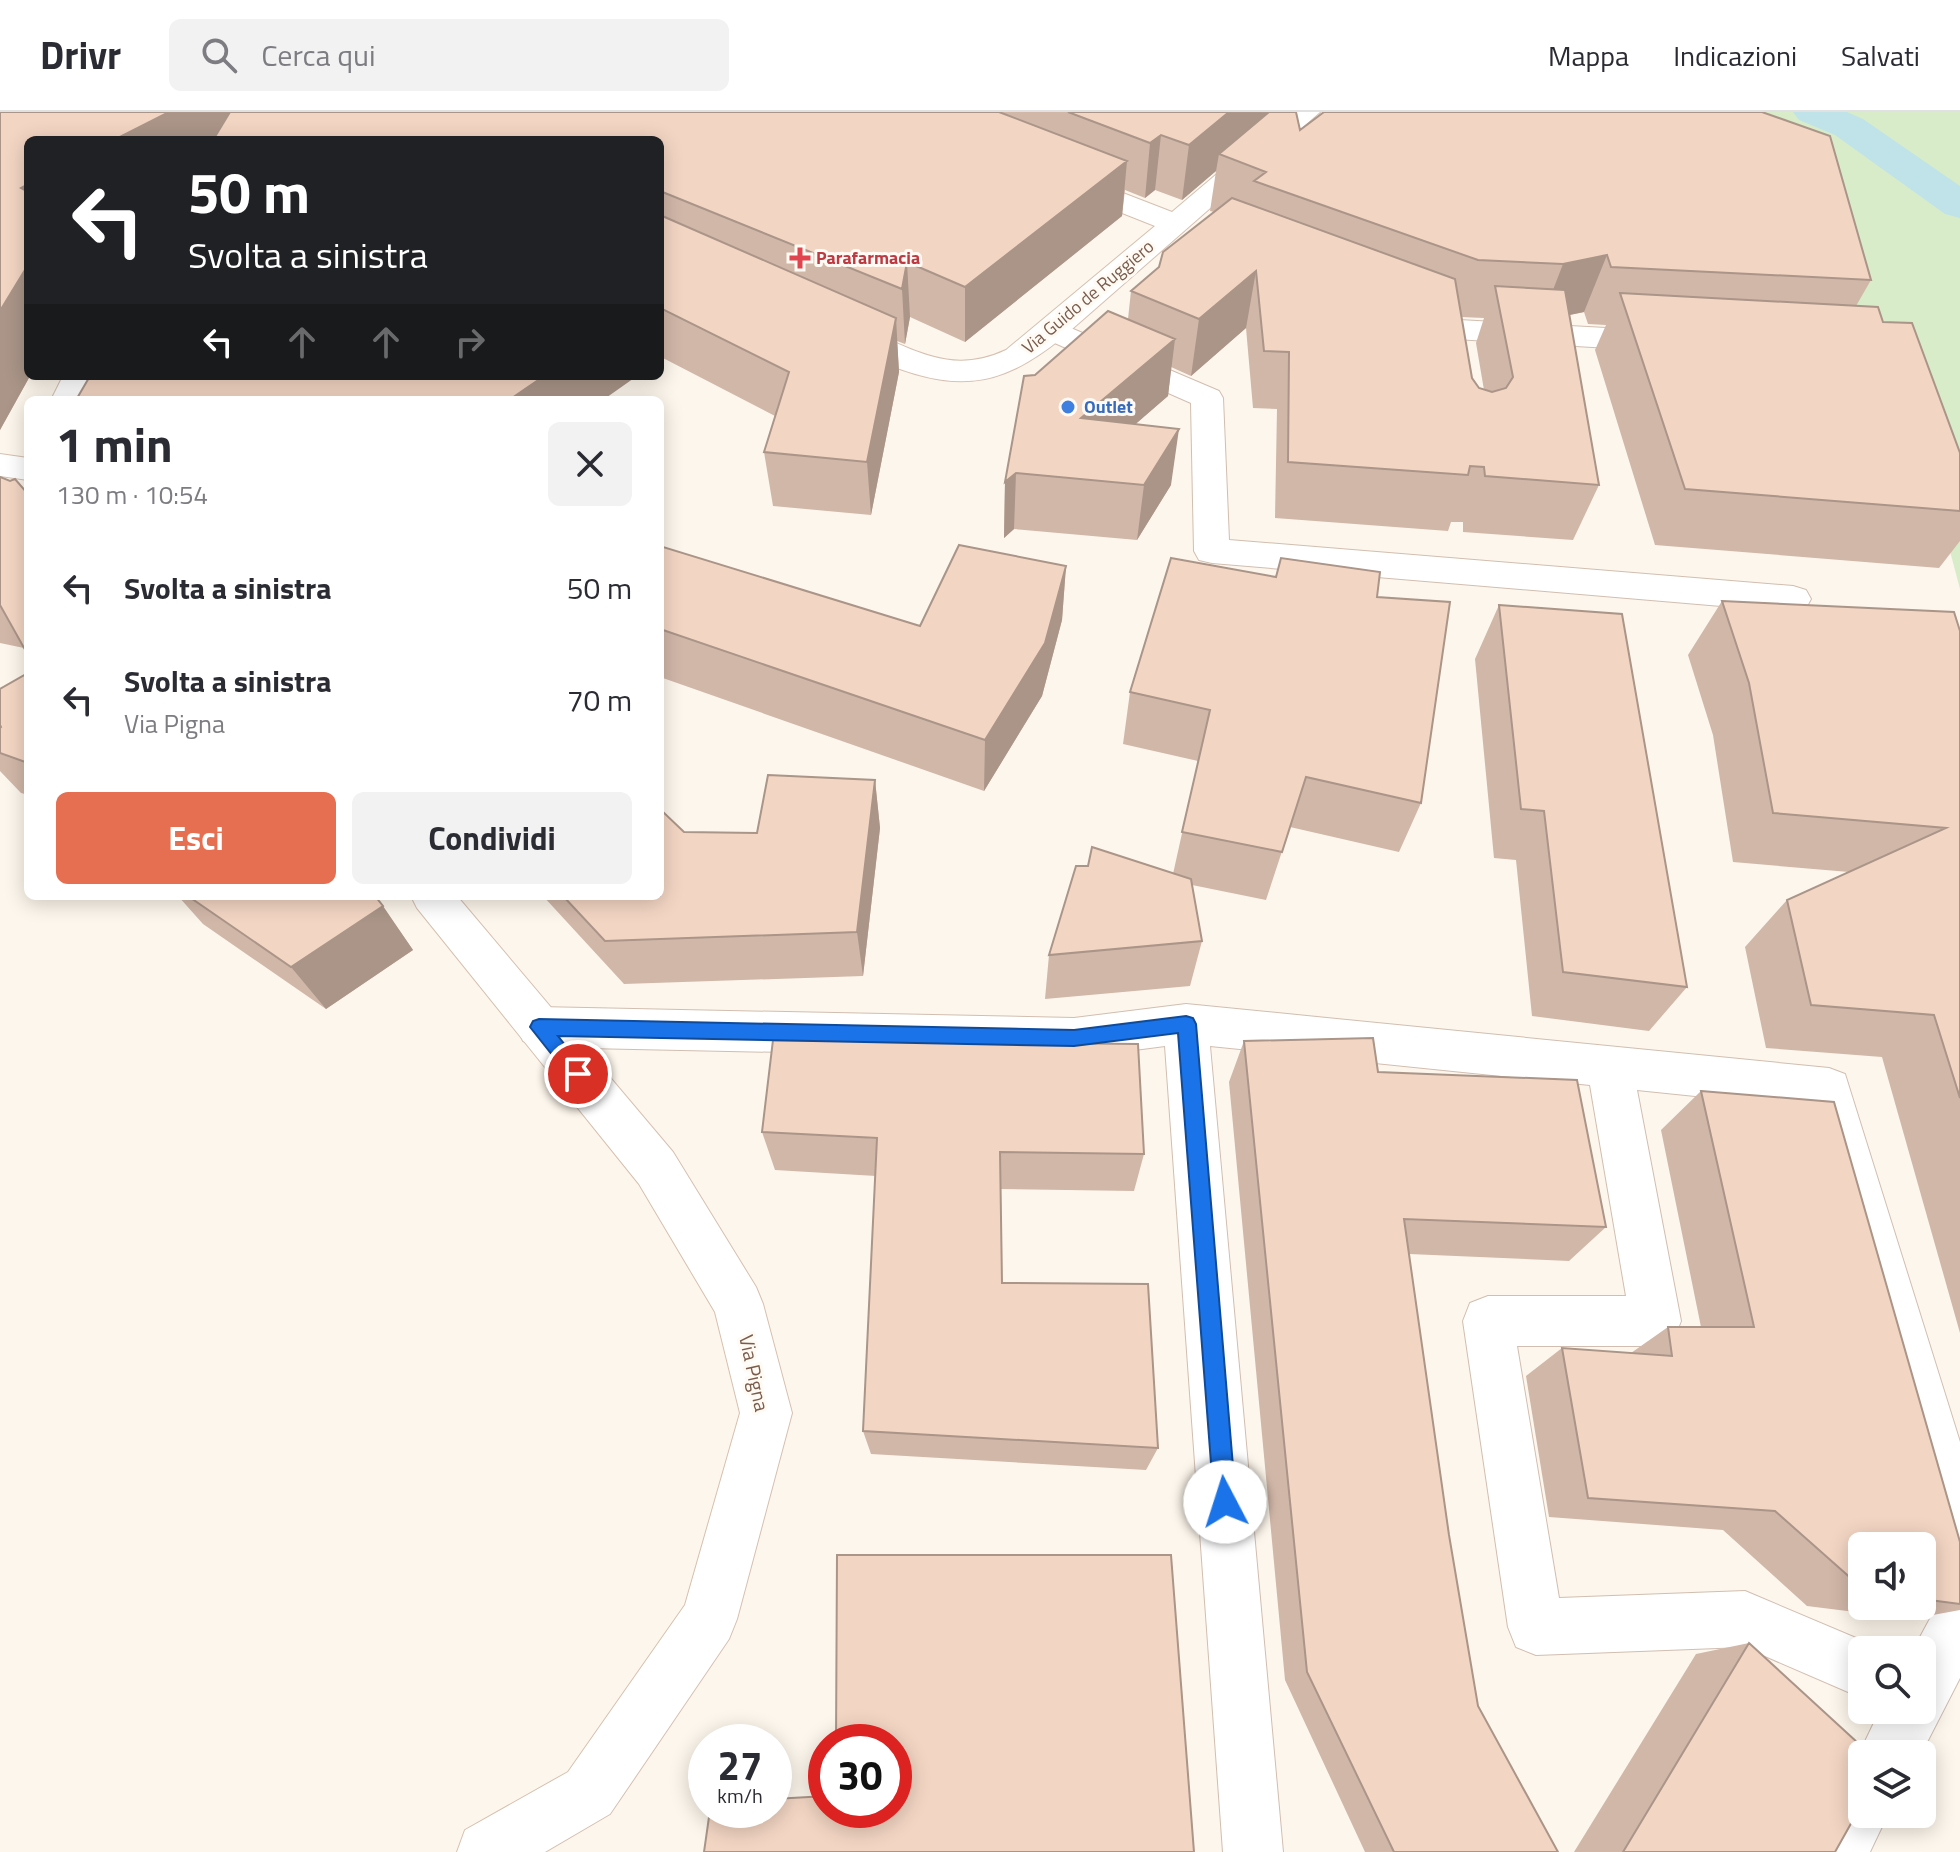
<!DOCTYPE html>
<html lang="it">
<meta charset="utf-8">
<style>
:root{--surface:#fff;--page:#f2f2f3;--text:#2b2b33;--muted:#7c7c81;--line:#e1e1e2;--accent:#e76f51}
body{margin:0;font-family:"Titillium Web",sans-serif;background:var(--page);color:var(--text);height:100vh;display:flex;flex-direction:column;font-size:30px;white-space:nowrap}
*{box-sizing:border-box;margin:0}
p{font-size:26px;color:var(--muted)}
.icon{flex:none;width:44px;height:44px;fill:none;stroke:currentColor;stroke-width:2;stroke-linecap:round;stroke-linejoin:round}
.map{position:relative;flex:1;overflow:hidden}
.drawer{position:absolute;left:24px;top:284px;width:640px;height:504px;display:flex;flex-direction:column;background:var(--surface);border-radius:12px;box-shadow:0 4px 20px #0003}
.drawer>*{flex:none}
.banner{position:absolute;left:24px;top:24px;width:640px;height:244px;border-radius:12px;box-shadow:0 4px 20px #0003;background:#202124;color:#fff;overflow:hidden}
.fabs{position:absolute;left:1848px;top:1420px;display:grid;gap:16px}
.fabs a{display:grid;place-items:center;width:88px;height:88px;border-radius:12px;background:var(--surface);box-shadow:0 4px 20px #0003;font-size:40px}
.speed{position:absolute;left:688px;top:1612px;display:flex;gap:16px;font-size:40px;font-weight:700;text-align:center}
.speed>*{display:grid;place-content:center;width:104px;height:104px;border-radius:50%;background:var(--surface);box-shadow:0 4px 20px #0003;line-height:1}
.speed small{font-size:20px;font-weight:400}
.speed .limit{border:12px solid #d22;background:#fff;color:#111}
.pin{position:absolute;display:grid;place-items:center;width:68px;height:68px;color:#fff;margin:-34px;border:4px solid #fff;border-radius:50%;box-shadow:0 2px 8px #0007}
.me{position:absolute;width:88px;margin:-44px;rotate:355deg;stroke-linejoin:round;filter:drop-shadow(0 0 6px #0008)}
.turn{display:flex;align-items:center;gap:28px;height:168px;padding:0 32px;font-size:36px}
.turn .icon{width:104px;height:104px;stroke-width:2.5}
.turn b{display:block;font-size:56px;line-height:68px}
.lanes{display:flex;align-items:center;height:76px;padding:0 32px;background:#0003;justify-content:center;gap:40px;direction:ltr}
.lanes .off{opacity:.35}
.round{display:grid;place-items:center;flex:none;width:84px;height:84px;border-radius:12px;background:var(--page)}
.overview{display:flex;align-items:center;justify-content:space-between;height:136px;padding:0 32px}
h1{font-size:48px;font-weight:700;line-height:60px}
.action{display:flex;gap:16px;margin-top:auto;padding:16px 32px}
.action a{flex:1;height:92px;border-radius:12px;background:var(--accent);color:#fff;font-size:32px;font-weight:700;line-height:92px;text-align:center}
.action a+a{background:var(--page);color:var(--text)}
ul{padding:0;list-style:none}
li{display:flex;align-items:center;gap:24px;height:112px;padding:0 32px}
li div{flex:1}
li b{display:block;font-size:30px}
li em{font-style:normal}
header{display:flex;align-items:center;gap:48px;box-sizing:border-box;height:112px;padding:0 40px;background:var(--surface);border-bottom:2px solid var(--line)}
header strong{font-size:38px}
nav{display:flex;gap:44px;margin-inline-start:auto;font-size:28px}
.search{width:560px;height:72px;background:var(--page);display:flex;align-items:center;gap:20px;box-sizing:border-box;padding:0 28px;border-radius:12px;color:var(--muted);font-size:30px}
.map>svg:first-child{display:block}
</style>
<header>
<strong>Drivr</strong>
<div class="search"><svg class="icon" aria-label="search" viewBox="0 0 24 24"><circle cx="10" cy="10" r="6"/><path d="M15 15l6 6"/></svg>Cerca qui</div>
<nav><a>Mappa</a><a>Indicazioni</a><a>Salvati</a></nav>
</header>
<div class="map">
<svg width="1960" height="1740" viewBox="0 0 1960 1740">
<rect width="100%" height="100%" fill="#fdf6ec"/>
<path fill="#d8ecc9" d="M 1637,0 L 1960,0 L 1960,477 L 1912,296 Z"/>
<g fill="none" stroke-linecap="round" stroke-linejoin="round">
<path fill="#bfe3e8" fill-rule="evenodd" d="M 1793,0 L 1847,0 L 1863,7 L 1960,74 L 1960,106 L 1945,102 L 1835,23 L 1799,8 Z"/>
<g stroke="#d1beb0" stroke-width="2">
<path id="street" d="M 1406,190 L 1459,208 L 1661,219 L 1672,222 L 1677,229 L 1672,236 L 1661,239 L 1455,227 L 1395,206 L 1391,199 L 1395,192 Z
M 1052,208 L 1219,279 L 1223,286 L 1229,428 L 1793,474 L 1806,478 L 1811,487 L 1806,496 L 1793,500 L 1212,451 L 1199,448 L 1194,439 L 1191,291 L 1041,225 L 1036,218 L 1041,211 Z
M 1186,892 L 1829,956 L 1845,962 L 1960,1330 L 1960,1447 L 1941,1439 L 1933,1420 L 1811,996 L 1637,978 L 1681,1209 L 1674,1227 L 1656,1234 L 1517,1234 L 1559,1486 L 1745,1479 L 1882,1537 L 1862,1538 L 1862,1586 L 1744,1535 L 1536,1543 L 1516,1535 L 1508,1515 L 1463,1209 L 1470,1191 L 1488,1184 L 1626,1184 L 1590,973 L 1210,934 L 1283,1740 L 1223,1740 L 1165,934 L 1074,946 L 539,935 L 523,929 L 517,915 L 523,901 L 539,895 L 1074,906 Z
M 1960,1480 L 1960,1566 L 1921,1642 L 1862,1642 L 1862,1648 L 1859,1642 L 1880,1598 L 1922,1598 L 1922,1538 L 1913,1538 L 1940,1488 Z
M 1862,1662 L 1862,1702 L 1888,1702 L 1870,1740 L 1807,1740 L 1841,1671 Z"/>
</g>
<g stroke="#d6c0b0" stroke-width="2">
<path id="secondary" d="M 1290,0 L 1320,0 L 1063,225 C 996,280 951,280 872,246 C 858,240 838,235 829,222 L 834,215 L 845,212 C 904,227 942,268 1006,238 L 1155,114 L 1059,76 L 1055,70 L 1059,64 L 1069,61 L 1079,64 L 1172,100 Z
M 63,264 L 95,264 L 83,288 L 51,288 Z
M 0,342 L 28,346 L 28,368 L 0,364 Z
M 411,784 L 457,784 L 673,1040 L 756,1175 L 763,1192 L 792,1301 L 737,1507 L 729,1527 L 610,1702 L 545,1740 L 457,1740 L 465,1718 L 568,1660 L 685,1493 L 740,1301 L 715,1200 L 639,1072 L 417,796 Z"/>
</g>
<use href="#street" fill="#fff" fill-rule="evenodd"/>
<use href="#secondary" fill="#fff" fill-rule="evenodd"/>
</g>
<path fill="#d1b7a8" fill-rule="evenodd" d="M 0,0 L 1296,0 L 1300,18 L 1871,168 L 1856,194 L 1883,210 L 1960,341 L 1960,429 L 1939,456 L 1655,433 L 1595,238 L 1606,213 L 1588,212 L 1584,200 L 1569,203 L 1599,373 L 1573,428 L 1463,420 L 1463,410 L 1451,410 L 1448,419 L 1275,406 L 1277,297 L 1253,296 L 1246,216 L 1191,264 L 1171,255 L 1168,284 L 1135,312 L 1171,373 L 1137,428 L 1014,417 L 1004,426 L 1005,370 L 1035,263 L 1128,207 L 1131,179 L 1159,155 L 1214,100 L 1210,99 L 1216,59 L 1182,88 L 1155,78 L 1145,86 L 1125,78 L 1122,104 L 965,230 L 910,205 L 905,232 L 897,229 L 899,260 L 871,403 L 773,394 L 764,340 L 775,304 L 663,246 L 660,248 L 660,28 L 28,28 L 28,264 L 30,264 L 0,318 ZM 1461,205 L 1484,206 L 1476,231 L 1484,278 L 1479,276 L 1472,266 Z
M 0,365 L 24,536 L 0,531 Z
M 660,434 L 920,514 L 1066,454 L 1062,508 L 1042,584 L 984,679 L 660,565 Z
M 1377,485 L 1421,691 L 1399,740 L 1290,715 L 1266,788 L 1192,773 L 1202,829 L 1190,874 L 1045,887 L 1049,843 L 1173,762 L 1198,649 L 1123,632 L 1130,580 Z
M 1722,489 L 1960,519 L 1960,1221 L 1882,945 L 1766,936 L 1745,835 L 1787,788 L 1849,760 L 1733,750 L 1713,623 L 1688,543 Z
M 1499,493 L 1687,875 L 1649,919 L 1532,904 L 1516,748 L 1494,746 L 1475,547 Z
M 28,561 L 28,683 L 21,681 L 0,659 L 0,616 Z
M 875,668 L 880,716 L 863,864 L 624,872 L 543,784 L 660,784 L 684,720 L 757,721 Z
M 178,784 L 375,784 L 413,838 L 326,897 L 203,812 Z
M 1244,929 L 1378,960 L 1606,1115 L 1569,1149 L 1409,1142 L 1449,1423 L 1478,1594 L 1558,1740 L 1365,1740 L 1285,1568 L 1229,970 Z
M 1701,979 L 1960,1430 L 1960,1498 L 1911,1507 L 1807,1494 L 1723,1418 L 1549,1405 L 1526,1264 L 1562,1236 L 1631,1241 L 1668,1215 L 1701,1215 L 1661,1018 ZM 1862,1434 L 1922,1434 L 1922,1494 L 1862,1494 Z
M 762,1020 L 1144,1042 L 1134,1079 L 1001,1077 L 1002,1171 L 1158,1336 L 1146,1358 L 871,1342 L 863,1319 L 876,1064 L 775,1058 Z
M 1749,1531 L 1835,1740 L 1574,1740 L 1696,1542 Z"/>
<path fill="#aa9588" d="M 169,0 L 274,0 L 244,28 L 114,28 Z
M 1229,0 L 1276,0 L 1219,42 L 1216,59 L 1182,88 L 1189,33 Z
M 1161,23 L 1155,78 L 1145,86 L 1150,31 Z
M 1127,49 L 1122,104 L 965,230 L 965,175 Z
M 28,72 L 28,88 L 21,76 Z
M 1607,143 L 1584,200 L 1541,209 L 1563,152 Z
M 907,150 L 910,205 L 905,232 L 902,177 Z
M 28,153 L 28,264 L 30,264 L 0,318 L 0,199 Z
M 1256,159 L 1246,216 L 1191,264 L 1199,207 Z
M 896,206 L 899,260 L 871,403 L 867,350 Z
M 1175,227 L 1168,284 L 1077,363 L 1081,306 Z
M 544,264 L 637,264 L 603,288 L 509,288 Z
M 1179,317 L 1171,373 L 1137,428 L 1144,373 Z
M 1016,361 L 1014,417 L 1004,426 L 1005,370 Z
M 1066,454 L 1062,508 L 1042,584 L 984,679 L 985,628 Z
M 875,668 L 880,716 L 863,864 L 857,820 Z
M 383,794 L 413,838 L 326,897 L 291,855 Z"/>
<path fill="#f3d5c3" stroke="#aa9588" stroke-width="2" d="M 0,0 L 169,0 L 114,28 L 28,28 L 28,72 L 21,76 L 28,80 L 28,153 L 0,199 Z
M 230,0 L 999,0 L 1127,49 L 965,175 L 907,150 L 902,177 L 660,79 L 660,28 L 213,28 Z
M 1068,0 L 1229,0 L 1189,33 L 1161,23 L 1150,31 Z
M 1269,0 L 1296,0 L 1300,18 L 1324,0 L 1762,0 L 1830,24 L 1871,168 L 1611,155 L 1607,143 L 1563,152 L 1478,148 L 1254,69 L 1266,60 L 1219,42 Z
M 1232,86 L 1455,167 L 1472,266 L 1479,276 L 1492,280 L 1506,276 L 1513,265 L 1495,174 L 1565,178 L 1599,373 L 1485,364 L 1484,355 L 1470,354 L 1468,363 L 1288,350 L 1289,240 L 1264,239 L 1256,159 L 1199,207 L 1131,179 L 1159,155 L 1163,140 Z
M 660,103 L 896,206 L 867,350 L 764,340 L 789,260 L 660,196 Z
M 1620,181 L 1878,195 L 1883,210 L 1912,211 L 1960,341 L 1960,399 L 1685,377 Z
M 1108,199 L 1175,227 L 1081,306 L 1179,317 L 1144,373 L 1016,361 L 1005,370 L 1024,264 L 1035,263 Z
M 90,264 L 544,264 L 509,288 L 76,288 Z
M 0,365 L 10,369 L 15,367 L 28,382 L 28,543 L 0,493 Z
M 959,433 L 1066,454 L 1045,531 L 985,628 L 660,517 L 660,434 L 920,514 Z
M 1171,446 L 1276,465 L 1281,446 L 1380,460 L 1377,485 L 1450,490 L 1421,691 L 1306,665 L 1282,740 L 1182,720 L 1210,598 L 1130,580 Z
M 1722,489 L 1954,500 L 1960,519 L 1960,986 L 1934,903 L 1811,893 L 1787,788 L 1946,716 L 1773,701 L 1749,571 Z
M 1499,493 L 1622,502 L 1687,875 L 1563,860 L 1544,699 L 1521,697 Z
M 28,561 L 28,651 L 0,641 L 0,616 L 1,615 L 0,613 L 0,577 Z
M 768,663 L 875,668 L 857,820 L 605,829 L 563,784 L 660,784 L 660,697 L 684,720 L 757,721 Z
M 1092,735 L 1191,767 L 1202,829 L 1049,843 L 1076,754 L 1088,754 Z
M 188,784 L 375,784 L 383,794 L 291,855 Z
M 1373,926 L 1378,960 L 1577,968 L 1606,1115 L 1404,1107 L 1449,1423 L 1478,1594 L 1558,1740 L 1394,1740 L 1307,1560 L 1244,929 Z
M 773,928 L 1138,932 L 1144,1042 L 1000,1040 L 1002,1171 L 1148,1172 L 1158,1336 L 863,1319 L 877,1026 L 762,1020 Z
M 1701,979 L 1834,990 L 1960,1430 L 1960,1492 L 1922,1487 L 1922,1434 L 1862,1434 L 1862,1476 L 1775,1399 L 1588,1386 L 1562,1236 L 1672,1244 L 1668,1215 L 1754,1215 Z
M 837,1443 L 1171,1443 L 1194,1740 L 704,1740 L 710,1698 L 774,1698 L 774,1687 L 826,1684 L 826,1698 L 894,1698 L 894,1630 L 836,1630 Z
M 1749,1531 L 1870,1642 L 1862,1642 L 1862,1692 L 1835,1740 L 1623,1740 Z"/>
<path fill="#1a73e8" stroke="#114b97" stroke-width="2" d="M 1186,904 L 1193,906 L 1196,912 L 1236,1390 L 1233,1398 L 1225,1401 L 1217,1398 L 1214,1390 L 1178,921 L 1074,934 L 558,924 L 588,962 L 585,968 L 578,970 L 572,968 L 530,915 L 533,909 L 539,907 L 1074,918 Z"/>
<path fill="#e0444e" stroke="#fffaf3" stroke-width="3" d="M796 134h8v8h8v8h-8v8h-8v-8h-8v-8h8z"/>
<circle fill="#3f7fe0" stroke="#fffaf3" stroke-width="3" cx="1068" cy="295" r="8"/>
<g text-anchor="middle" stroke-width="6" stroke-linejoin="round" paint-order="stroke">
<g font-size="18" font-weight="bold" fill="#be3a42" stroke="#fffaf3" text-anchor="start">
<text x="816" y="152">Parafarmacia</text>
</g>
<g font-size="18" fill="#7a5c4d" stroke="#fffaf3">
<text transform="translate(1088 185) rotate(-40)" y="6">Via Guido de Ruggiero</text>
</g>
<g font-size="18" font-weight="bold" fill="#366cbe" stroke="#fffaf3" text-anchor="start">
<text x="1084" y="301">Outlet</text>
</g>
<g font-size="20" fill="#7a5c4d" stroke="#fffaf3">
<text transform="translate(754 1261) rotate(78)" y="7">Via Pigna</text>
</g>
</g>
</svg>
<div class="fabs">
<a><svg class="icon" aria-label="sound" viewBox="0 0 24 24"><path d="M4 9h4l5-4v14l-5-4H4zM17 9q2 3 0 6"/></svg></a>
<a><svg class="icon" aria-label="search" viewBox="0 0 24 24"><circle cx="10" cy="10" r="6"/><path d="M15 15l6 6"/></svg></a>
<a><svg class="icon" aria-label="layers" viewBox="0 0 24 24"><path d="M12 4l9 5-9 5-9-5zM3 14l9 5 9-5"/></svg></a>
</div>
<div class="speed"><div>27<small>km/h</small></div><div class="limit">30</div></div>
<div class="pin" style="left:578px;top:962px;background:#d93025"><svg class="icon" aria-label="arrive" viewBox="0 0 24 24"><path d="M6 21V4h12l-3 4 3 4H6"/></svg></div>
<svg class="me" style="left:1225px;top:1390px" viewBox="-20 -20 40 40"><circle r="19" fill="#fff"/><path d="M0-13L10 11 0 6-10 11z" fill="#1a73e8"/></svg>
<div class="banner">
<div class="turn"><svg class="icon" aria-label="left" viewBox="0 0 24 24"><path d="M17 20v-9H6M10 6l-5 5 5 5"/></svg><div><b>50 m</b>Svolta a sinistra</div></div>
<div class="lanes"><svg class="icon" aria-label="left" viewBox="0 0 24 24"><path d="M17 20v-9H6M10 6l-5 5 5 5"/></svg><svg class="icon off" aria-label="ahead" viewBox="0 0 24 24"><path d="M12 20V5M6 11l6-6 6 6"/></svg><svg class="icon off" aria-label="ahead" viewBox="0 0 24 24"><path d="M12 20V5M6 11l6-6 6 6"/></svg><svg class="icon off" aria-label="right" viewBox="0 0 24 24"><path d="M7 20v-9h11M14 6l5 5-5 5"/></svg></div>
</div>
<section class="drawer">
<div class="overview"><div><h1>1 min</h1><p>130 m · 10:54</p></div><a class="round"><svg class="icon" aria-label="close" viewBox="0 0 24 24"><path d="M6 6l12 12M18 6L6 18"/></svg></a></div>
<ul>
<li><svg class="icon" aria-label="left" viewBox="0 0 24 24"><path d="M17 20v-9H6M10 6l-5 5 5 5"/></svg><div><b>Svolta a sinistra</b></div><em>50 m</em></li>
<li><svg class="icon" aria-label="left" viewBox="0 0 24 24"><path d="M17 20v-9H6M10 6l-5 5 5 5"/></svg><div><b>Svolta a sinistra</b><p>Via Pigna</p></div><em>70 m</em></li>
</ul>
<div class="action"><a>Esci</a><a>Condividi</a></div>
</section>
</div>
